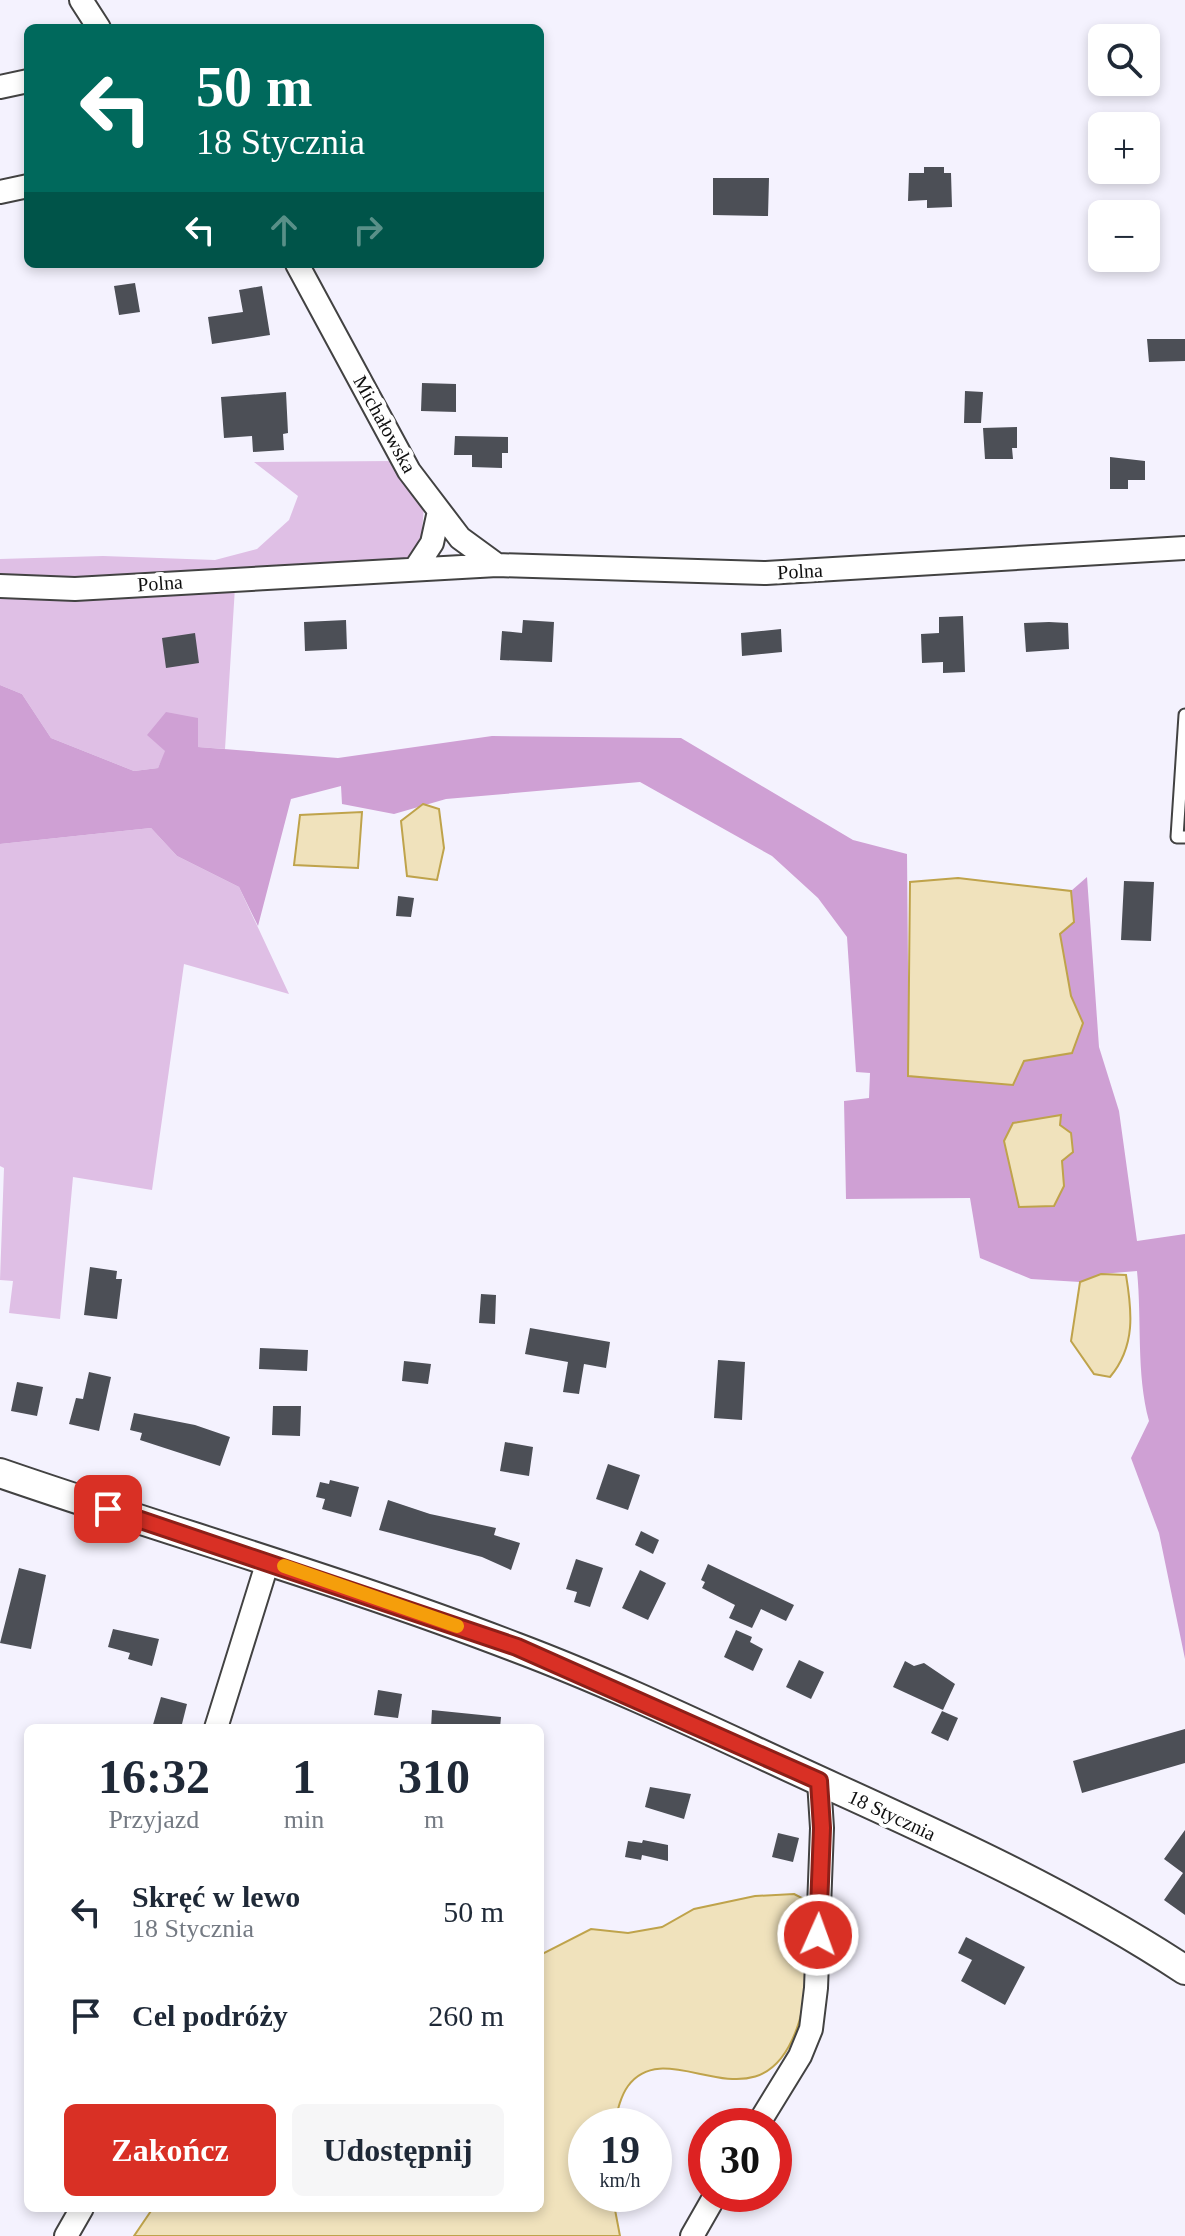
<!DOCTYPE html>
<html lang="pl">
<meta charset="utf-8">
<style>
:root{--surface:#fff;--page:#f6f6f7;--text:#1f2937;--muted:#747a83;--accent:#d93025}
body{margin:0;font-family:Georgia,serif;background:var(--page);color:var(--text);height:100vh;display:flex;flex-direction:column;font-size:30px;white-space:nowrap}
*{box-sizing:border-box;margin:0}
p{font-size:26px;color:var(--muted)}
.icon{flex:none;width:44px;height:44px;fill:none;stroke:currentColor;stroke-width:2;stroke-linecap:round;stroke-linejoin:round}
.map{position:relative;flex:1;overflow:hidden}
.side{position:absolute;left:24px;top:1724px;width:520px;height:488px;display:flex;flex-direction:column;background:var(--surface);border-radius:12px;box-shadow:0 4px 12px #0003}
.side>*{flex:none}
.guide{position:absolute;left:24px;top:24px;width:520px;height:244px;border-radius:12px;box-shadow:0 4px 12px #0003;background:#00695c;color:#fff;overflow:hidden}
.fabs{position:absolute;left:1088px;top:24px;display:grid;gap:16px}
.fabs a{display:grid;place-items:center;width:72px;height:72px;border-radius:12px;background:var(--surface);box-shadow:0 4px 12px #0003;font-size:40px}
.speed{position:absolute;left:568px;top:2108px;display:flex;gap:16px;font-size:40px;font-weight:700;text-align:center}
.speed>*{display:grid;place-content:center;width:104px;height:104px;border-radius:50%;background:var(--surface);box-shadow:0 4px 12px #0003;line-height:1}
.speed small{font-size:20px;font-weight:400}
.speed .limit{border:12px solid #d22;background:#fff;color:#111}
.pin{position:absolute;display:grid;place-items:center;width:68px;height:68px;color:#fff;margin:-34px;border-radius:16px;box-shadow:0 4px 12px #0006}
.me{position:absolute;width:88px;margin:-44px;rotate:2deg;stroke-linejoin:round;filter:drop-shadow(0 0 6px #0008)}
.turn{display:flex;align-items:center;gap:28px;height:168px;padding:0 40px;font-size:36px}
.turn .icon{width:104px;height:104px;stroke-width:2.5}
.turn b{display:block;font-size:56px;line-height:68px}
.lanes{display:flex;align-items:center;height:76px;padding:0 40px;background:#0003;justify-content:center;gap:40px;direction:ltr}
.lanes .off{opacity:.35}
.eta{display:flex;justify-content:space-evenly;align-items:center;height:136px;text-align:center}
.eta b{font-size:48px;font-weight:700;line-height:56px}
.button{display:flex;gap:16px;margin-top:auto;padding:16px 40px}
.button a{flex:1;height:92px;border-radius:12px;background:var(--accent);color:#fff;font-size:32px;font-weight:700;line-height:92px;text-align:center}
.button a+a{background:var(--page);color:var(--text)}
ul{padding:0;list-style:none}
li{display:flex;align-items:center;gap:24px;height:104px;padding:0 40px}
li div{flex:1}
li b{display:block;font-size:30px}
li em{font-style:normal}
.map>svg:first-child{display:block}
</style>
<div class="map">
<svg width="1185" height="2236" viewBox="0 0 1185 2236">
<rect width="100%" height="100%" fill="#f4f2fe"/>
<path fill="#dfbfe5" d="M 393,461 L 424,506 L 421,544 L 406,562 L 77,579 L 0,575 L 0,559 L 103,556 L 215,560 L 257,549 L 289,520 L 298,496 L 254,462 Z
M 235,587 L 225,749 L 198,747 L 166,751 L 158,768 L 134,771 L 51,738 L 22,694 L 0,685 L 0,594 Z
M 151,828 L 177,856 L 239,887 L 289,994 L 184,964 L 152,1190 L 73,1177 L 60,1319 L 9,1313 L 13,1281 L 0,1280 L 4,1168 L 0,1166 L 0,844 Z"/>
<path fill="#cfa0d4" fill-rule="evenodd" d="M 0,685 L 22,694 L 51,738 L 134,771 L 158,768 L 165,751 L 147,735 L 166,712 L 198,718 L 198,747 L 338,758 L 492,736 L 681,738 L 853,840 L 907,854 L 909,1076 L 1024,1061 L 1083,1023 L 1071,996 L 1060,934 L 1074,922 L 1071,891 L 1087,877 L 1099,1047 L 1119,1111 L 1137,1241 L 1185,1234 L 1185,1659 L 1159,1533 L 1131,1458 L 1149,1421 C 1136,1373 1142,1321 1137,1271 L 1101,1274 L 1080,1282 L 1031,1279 L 980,1258 L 970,1198 L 846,1199 L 844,1101 L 869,1098 L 870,1073 L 856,1072 L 847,937 L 818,898 L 772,856 L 640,782 L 446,799 L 394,814 L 342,804 L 341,786 L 291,799 L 258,926 L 239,887 L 177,856 L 151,828 L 0,844 ZM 1004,1141 L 1061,1161 L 1064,1186 L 1019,1207 Z"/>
<path fill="#f0e2bc" stroke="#bfa34b" stroke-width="2" d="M 423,804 L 439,809 L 444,848 L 437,880 L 407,876 L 401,821 Z
M 362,812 L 358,868 L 294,865 L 300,815 Z
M 958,878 L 1071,891 L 1074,922 L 1060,934 L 1071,996 L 1083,1023 L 1072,1053 L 1024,1061 L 1013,1085 L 908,1076 L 910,882 Z
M 1061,1115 L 1060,1125 L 1071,1133 L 1073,1152 L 1062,1161 L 1064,1186 L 1054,1206 L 1019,1207 L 1004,1141 L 1013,1123 Z
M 1101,1274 L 1126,1275 C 1132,1311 1136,1346 1110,1377 L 1094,1374 L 1071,1341 L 1080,1282 Z
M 794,1894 L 806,1900 C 804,1939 811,1984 799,2022 C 762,2140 669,2029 628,2086 C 620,2097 617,2113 614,2126 L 586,2126 L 586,2194 L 612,2194 L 620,2236 L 134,2236 L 153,2208 L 540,2208 L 540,1955 L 591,1929 L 628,1933 L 662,1927 L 694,1909 L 755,1896 Z"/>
<path fill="#4c4f56" d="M 924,167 L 944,167 L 944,173 L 951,173 L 952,207 L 927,208 L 927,200 L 908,201 L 909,173 L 924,173 Z
M 713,178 L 769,178 L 768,216 L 713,215 Z
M 135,283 L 140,312 L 119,315 L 114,286 Z
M 262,286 L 270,335 L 212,344 L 208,317 L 243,312 L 239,290 Z
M 1147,339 L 1185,339 L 1185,361 L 1149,362 Z
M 422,383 L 456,384 L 456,412 L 421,411 Z
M 965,391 L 983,392 L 981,423 L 964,423 Z
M 286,392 L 288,433 L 283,434 L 284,450 L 253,452 L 252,436 L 224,438 L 221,397 Z
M 1017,427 L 1017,448 L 1012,448 L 1013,459 L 985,459 L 983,428 Z
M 455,436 L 508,437 L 508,453 L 502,453 L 502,468 L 472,467 L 472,455 L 454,455 Z
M 1110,457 L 1145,461 L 1145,480 L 1128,480 L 1128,489 L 1110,489 Z
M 963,616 L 965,672 L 943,673 L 943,662 L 922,663 L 921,634 L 939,633 L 939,617 Z
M 346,620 L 347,649 L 305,651 L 304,622 Z
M 523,620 L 554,622 L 552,662 L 500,660 L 502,631 L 522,633 Z
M 1049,622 L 1068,623 L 1069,649 L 1026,652 L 1024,623 Z
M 781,629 L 782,652 L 742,656 L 741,633 Z
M 195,633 L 199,663 L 166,668 L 162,638 Z
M 1124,881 L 1154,882 L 1151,941 L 1121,940 Z
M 398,896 L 414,898 L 411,917 L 396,916 Z
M 90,1267 L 117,1271 L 116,1279 L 122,1279 L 117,1319 L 84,1315 Z
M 481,1294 L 496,1295 L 495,1324 L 479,1323 Z
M 530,1328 L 610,1342 L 606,1368 L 584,1364 L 579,1394 L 563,1392 L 568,1362 L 525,1354 Z
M 260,1348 L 308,1350 L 307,1371 L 259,1369 Z
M 718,1360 L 745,1362 L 742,1420 L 714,1418 Z
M 404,1361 L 431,1364 L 428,1384 L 402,1381 Z
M 89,1372 L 111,1377 L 99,1431 L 69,1424 L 76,1398 L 83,1399 Z
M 17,1382 L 43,1387 L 37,1416 L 11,1411 Z
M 273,1406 L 301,1406 L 300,1436 L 272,1435 Z
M 134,1413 L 195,1425 L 230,1437 L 220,1466 L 140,1440 L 142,1433 L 130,1430 Z
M 505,1442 L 533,1447 L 529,1476 L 500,1471 Z
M 608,1464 L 640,1475 L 628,1510 L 596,1499 Z
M 330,1480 L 359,1487 L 351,1517 L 322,1509 L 325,1499 L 316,1497 L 320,1482 L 329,1484 Z
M 388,1500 L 430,1514 L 496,1528 L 494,1535 L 520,1543 L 511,1570 L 482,1557 L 379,1530 Z
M 641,1531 L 659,1540 L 653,1554 L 635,1545 Z
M 576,1559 L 603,1568 L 590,1607 L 574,1602 L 577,1592 L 566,1589 Z
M 708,1564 L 794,1605 L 786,1621 L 761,1609 L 752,1628 L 729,1618 L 735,1605 L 702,1588 L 705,1582 L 701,1580 Z
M 19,1568 L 46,1575 L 31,1649 L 0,1643 Z
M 640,1570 L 666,1583 L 648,1620 L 622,1608 Z
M 113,1629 L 159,1639 L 152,1666 L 128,1659 L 130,1653 L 108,1647 Z
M 736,1630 L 752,1637 L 750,1642 L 763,1649 L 753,1671 L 724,1657 Z
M 799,1660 L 824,1672 L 811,1699 L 786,1687 Z
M 905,1661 L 914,1666 L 924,1663 L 955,1684 L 943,1710 L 893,1687 Z
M 378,1690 L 402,1694 L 398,1718 L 374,1715 Z
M 161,1697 L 187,1704 L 181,1728 L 152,1728 Z
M 432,1710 L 501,1717 L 500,1728 L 431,1728 Z
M 942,1711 L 958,1718 L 948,1741 L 931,1733 Z
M 1185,1729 L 1185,1763 L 1082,1793 L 1073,1761 Z
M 650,1787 L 691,1794 L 684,1819 L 645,1807 Z
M 1185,1830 L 1185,1915 L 1164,1900 L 1183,1873 L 1164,1859 Z
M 778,1833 L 799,1838 L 793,1862 L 772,1857 Z
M 643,1840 L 668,1845 L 668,1861 L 642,1855 L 641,1860 L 625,1857 L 628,1841 L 642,1843 Z
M 966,1937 L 1025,1967 L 1005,2005 L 961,1981 L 972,1960 L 958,1953 Z"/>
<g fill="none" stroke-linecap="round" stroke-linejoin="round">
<g stroke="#424242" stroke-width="15">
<path id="service" d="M 1185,715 L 1177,837 L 1185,837"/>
</g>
<g stroke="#424242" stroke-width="26">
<path id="minor" d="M 81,0 L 99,28
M 0,87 L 28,81
M 0,192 L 28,186
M 297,264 L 409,471 L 460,538 L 497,565
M 415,569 L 432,543 L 439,511
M 0,586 L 75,589 L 497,565 L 766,573 L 1185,548
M 216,1728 L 268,1561
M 757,2126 L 800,2056 L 811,2029 L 816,1988 L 822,1828 L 819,1781
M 66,2236 L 82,2208
M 692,2236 L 716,2194"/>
</g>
<g stroke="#424242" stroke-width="32">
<path id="tertiary" d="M 0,1473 C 171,1532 346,1582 515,1647 C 624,1688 729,1740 835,1788 C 956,1843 1074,1897 1185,1970"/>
</g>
<use href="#service" stroke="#fff" stroke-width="11"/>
<use href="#minor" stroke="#fff" stroke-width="22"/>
<use href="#tertiary" stroke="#fff" stroke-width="28"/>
</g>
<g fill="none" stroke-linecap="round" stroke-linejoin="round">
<g stroke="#8d1f18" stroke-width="20">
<path id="route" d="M 108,1509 L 517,1647 L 819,1781 L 822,1828 L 818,1935"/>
</g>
<use href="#route" stroke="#d93025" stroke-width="14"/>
<path stroke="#f59e0b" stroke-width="14" d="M 284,1566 L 457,1626"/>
</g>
<g text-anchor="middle" stroke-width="8" stroke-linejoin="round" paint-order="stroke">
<g font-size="20" fill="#0f0f0f" stroke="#fff">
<text transform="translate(385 424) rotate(61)" y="7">Michałowska</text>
<text transform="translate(800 571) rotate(-3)" y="7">Polna</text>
<text transform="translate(160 583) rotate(-4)" y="7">Polna</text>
<text transform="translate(892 1815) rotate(25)" y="7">18 Stycznia</text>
</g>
</g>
</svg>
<div class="fabs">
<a><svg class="icon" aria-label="search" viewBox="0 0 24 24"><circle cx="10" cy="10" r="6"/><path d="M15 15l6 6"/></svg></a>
<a>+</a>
<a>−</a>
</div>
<div class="speed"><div>19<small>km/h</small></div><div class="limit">30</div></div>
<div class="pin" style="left:108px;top:1509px;background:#d93025"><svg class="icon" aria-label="arrive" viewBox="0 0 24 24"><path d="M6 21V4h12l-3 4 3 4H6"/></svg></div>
<svg class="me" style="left:818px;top:1935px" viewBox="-20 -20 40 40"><circle r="17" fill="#d93025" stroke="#fff" stroke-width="3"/><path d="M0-11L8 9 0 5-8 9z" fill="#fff"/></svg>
<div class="guide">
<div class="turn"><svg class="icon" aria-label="left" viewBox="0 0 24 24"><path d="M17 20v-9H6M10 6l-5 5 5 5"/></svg><div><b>50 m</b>18 Stycznia</div></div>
<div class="lanes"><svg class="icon" aria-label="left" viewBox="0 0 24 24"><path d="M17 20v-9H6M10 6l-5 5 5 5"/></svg><svg class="icon off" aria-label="ahead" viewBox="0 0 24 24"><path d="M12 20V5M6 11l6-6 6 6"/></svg><svg class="icon off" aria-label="right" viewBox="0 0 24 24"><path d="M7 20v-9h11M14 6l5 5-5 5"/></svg></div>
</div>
<section class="side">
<div class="eta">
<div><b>16:32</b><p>Przyjazd</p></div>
<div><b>1</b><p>min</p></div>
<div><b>310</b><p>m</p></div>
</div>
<ul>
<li><svg class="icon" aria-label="left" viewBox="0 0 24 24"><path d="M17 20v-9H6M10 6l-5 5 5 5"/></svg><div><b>Skręć w lewo</b><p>18 Stycznia</p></div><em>50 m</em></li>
<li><svg class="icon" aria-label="arrive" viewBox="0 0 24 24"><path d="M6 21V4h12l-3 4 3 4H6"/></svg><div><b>Cel podróży</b></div><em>260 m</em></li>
</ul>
<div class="button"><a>Zakończ</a><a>Udostępnij</a></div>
</section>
</div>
